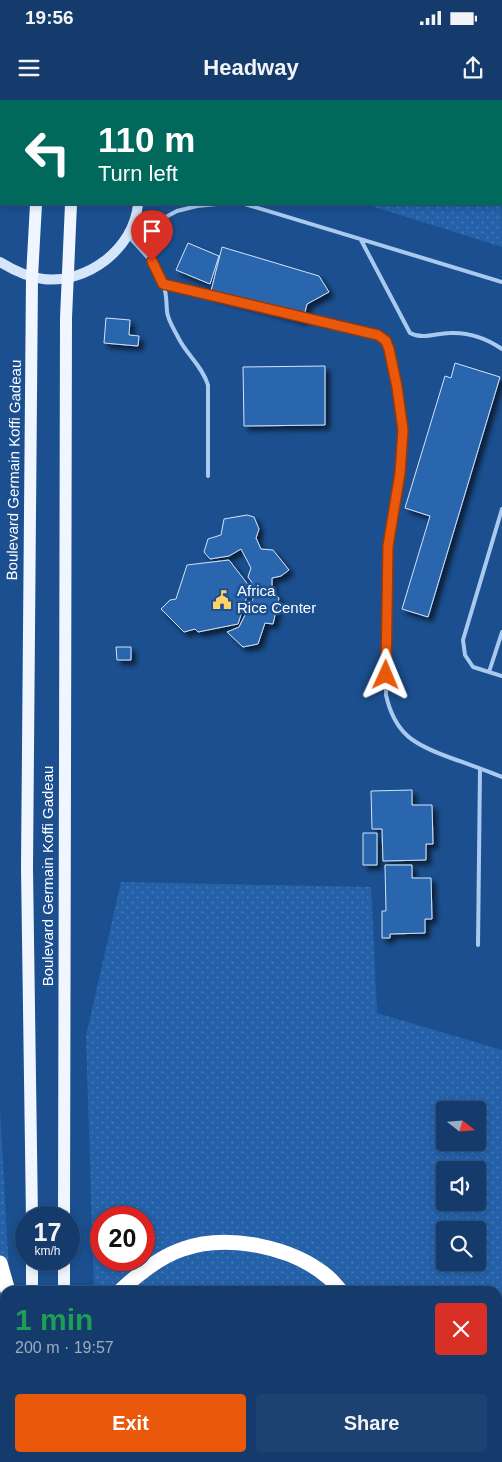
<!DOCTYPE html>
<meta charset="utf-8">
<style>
:root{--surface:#143b6b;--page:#1d4271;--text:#f1f3f6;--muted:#9dadc1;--line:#33557e;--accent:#ea580c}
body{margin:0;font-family:Helvetica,sans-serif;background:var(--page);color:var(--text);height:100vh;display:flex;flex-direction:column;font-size:19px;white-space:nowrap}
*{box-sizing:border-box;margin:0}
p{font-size:16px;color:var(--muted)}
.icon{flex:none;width:28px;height:28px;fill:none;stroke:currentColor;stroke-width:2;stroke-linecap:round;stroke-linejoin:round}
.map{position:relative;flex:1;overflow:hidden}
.details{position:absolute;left:0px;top:1186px;width:502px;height:176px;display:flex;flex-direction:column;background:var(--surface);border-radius:15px 15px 0 0;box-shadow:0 2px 8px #0003,0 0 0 1px var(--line)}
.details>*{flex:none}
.top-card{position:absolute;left:0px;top:0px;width:502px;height:105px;box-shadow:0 2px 8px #0003,0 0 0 1px var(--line);background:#00695c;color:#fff;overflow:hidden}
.needle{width:32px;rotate:107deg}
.fabs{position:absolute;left:436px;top:1001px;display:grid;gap:10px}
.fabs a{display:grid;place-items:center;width:50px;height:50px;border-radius:5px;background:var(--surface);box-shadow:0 2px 8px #0003,0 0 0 1px var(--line);font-size:25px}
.speed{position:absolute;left:15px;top:1106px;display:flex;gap:10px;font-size:25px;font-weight:700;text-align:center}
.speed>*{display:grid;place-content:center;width:65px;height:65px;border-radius:50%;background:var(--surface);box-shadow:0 2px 8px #0003,0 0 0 1px var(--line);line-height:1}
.speed small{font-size:12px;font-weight:400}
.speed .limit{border:8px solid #d22;background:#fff;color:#111}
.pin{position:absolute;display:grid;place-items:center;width:42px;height:42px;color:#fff;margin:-51px -21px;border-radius:50% 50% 50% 0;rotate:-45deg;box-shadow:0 0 5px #0007}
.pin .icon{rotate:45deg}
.me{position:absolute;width:55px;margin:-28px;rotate:1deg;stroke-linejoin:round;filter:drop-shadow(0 0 4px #0008)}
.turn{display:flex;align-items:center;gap:18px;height:105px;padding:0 15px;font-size:22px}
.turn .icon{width:65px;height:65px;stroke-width:2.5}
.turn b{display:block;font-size:35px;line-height:42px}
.round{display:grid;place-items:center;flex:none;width:52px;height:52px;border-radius:5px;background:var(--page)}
.overview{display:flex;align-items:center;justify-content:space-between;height:85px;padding:0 15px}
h1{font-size:30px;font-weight:800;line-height:38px;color:#1e9e55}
.action{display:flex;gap:10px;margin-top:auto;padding:10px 15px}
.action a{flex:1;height:58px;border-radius:5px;background:var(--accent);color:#fff;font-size:20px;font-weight:800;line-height:58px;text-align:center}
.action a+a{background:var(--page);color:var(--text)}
.status{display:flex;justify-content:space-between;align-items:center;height:35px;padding:0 25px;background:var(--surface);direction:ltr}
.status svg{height:14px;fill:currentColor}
header{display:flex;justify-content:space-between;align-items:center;height:65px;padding:0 15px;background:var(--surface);font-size:22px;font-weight:800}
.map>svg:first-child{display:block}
</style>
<div class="status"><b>19:56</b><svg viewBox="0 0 49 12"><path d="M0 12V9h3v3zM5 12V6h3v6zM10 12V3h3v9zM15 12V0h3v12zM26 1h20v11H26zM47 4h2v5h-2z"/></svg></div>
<header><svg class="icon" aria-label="menu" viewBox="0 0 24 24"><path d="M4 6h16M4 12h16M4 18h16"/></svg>Headway<svg class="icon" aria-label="share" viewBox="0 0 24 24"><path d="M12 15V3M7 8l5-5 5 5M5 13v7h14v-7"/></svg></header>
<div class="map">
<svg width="502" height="1362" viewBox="0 0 502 1362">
<defs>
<pattern id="grass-dots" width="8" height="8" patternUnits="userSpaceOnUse" patternTransform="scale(1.25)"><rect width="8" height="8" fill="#2461a8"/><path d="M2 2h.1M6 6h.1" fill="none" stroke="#4579b5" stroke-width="1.8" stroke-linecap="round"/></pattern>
<filter id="shadow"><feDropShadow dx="4.5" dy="4.5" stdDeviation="2.5" flood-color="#0009"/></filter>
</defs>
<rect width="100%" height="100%" fill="#1b4f8f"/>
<path fill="url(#grass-dots)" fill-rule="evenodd" d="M 122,0 L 262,0 L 266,1 L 122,1 Z
M 501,81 L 502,147 L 365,104 L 501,104 Z
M 121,782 L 371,787 L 377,913 L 502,950 L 502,1362 L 99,1362 L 99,1358 L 498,1358 L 498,1191 L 94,1191 L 86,936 ZM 445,1010 L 478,1010 L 478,1042 L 445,1042 ZM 445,1070 L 478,1070 L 478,1102 L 445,1102 ZM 101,1118 L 144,1118 L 144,1160 L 101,1160 ZM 445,1130 L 478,1130 L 478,1162 L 445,1162 Z
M 0,1008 L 10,1191 L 5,1191 L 5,1354 L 0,1353 Z"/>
<path fill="#2a66ad" stroke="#cfe3fa" filter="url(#shadow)" d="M 330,0 L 387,0 L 388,1 L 332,1 Z
M 459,0 L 502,0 L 502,34 L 501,1 L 458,1 Z
M 188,143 L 219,156 L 210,184 L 176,170 Z
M 222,147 L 319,176 L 329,192 L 307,204 L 303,220 L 210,195 Z
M 106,218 L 130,220 L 129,235 L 139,236 L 138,246 L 104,243 Z
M 455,263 L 500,277 L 428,517 L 402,509 L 430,416 L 405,408 L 445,276 L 451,278 Z
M 325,266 L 325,325 L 244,326 L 243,267 Z
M 247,415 L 254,417 L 259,429 L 256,438 L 261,449 L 273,450 L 289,470 L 281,476 L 272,478 L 272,491 L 279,498 L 273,524 L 265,523 L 258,544 L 243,547 L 227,532 L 239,527 L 253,499 L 253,484 L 248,477 L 251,468 L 241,449 L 229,456 L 210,459 L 204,452 L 208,439 L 221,435 L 224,419 Z
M 229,460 L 250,487 L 238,524 L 198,532 L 195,529 L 184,532 L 161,509 L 170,500 L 176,499 L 187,465 Z
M 116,547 L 131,547 L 131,560 L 117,560 Z
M 412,690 L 412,705 L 432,705 L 433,744 L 426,744 L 426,760 L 383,761 L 382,729 L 372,729 L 371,691 Z
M 363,733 L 377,733 L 377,765 L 363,765 Z
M 385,765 L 412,765 L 412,778 L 431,778 L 432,819 L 425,819 L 425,833 L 390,834 L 390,838 L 382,838 L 382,811 L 386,811 Z"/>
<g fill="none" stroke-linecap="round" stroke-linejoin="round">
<path stroke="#a9c9ee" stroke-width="4" d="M 245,104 L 502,182
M 132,130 L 149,126 L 177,111 L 197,106 L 217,104
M 129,137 C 143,152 156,164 163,184 C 167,193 166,201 167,211 C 167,219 175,231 179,239 C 188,256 202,266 208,285 L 208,376
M 361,140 L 410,233 C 423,240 436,233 450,233 C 470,232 486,238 502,249
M 163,184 L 378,235 L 386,241 L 389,249 L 397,287 L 403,330 L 400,373 L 388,447 L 386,595 C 395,635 415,645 451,658 C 468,664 485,670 502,677
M 502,409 L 463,540 L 465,555 L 473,567 L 502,576
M 489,572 L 502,532
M 478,845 L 480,669"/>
<path stroke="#d6e6fa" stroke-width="10" d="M 0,25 L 1,24
M 0,162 C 13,170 27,177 43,179 C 87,184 134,149 138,104"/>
<path stroke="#f0f6ff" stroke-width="12" d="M 40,1 L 40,0
M 77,1 L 77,0
M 32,1118 L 27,768 L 32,177 L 36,104
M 64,1118 L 66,218 L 71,104
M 64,1160 L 64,1191
M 32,1191 L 32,1160
M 28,1358 L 28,1362
M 65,1358 L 65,1362"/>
<path stroke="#fff" stroke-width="15" d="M 0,1163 L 8,1191
M 120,1191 C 138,1174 159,1157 183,1149 C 227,1133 293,1147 328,1177 C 333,1181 337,1187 341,1191
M 337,1362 L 341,1358"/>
</g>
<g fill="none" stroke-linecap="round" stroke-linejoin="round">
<g stroke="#983908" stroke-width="12">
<path id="route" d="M 152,161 L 163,184 L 378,235 L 386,241 L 389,249 L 397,287 L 403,330 L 400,373 L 388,446 L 386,575"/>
</g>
<use href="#route" stroke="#ea580c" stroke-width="9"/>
</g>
<defs>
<g id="civic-bare" transform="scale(1.5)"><path d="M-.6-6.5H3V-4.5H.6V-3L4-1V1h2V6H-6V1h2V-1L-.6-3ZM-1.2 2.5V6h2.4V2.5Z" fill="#ffd166" stroke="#1b4f8f" stroke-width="2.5" paint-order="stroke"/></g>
</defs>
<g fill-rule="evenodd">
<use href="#civic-bare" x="222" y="500"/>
</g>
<g text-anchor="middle" stroke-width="5" stroke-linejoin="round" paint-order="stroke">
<g font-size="15" fill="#fff" stroke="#1b4f8f">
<text transform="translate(14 370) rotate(-89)" y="5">Boulevard Germain Koffi Gadeau</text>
<text transform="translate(48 776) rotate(-90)" y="5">Boulevard Germain Koffi Gadeau</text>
</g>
<g font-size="15" fill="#fff" stroke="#1b4f8f" text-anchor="start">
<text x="237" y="496">Africa<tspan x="237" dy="17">Rice Center</tspan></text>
</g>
</g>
</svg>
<div class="fabs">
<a><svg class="needle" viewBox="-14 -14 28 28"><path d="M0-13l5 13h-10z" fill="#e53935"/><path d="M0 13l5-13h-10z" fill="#9dadc1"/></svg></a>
<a><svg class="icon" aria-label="sound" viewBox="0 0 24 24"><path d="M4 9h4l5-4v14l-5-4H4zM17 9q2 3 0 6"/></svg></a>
<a><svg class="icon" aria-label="search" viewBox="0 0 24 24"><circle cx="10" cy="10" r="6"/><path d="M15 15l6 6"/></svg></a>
</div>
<div class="speed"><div>17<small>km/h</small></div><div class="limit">20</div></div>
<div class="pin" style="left:152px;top:161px;background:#d93025"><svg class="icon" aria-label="arrive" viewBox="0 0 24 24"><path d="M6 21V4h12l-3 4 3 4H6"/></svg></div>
<svg class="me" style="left:386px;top:575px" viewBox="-20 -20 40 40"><path d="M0-17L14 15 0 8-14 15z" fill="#ea580c" stroke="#fff" stroke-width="4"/></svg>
<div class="top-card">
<div class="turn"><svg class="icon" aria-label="left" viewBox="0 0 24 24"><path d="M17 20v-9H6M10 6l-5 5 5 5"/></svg><div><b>110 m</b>Turn left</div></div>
</div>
<section class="details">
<div class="overview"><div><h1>1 min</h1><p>200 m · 19:57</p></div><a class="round" style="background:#d93025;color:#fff"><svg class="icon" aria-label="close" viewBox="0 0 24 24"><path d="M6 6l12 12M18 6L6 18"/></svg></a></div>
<div class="action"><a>Exit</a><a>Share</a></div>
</section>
</div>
